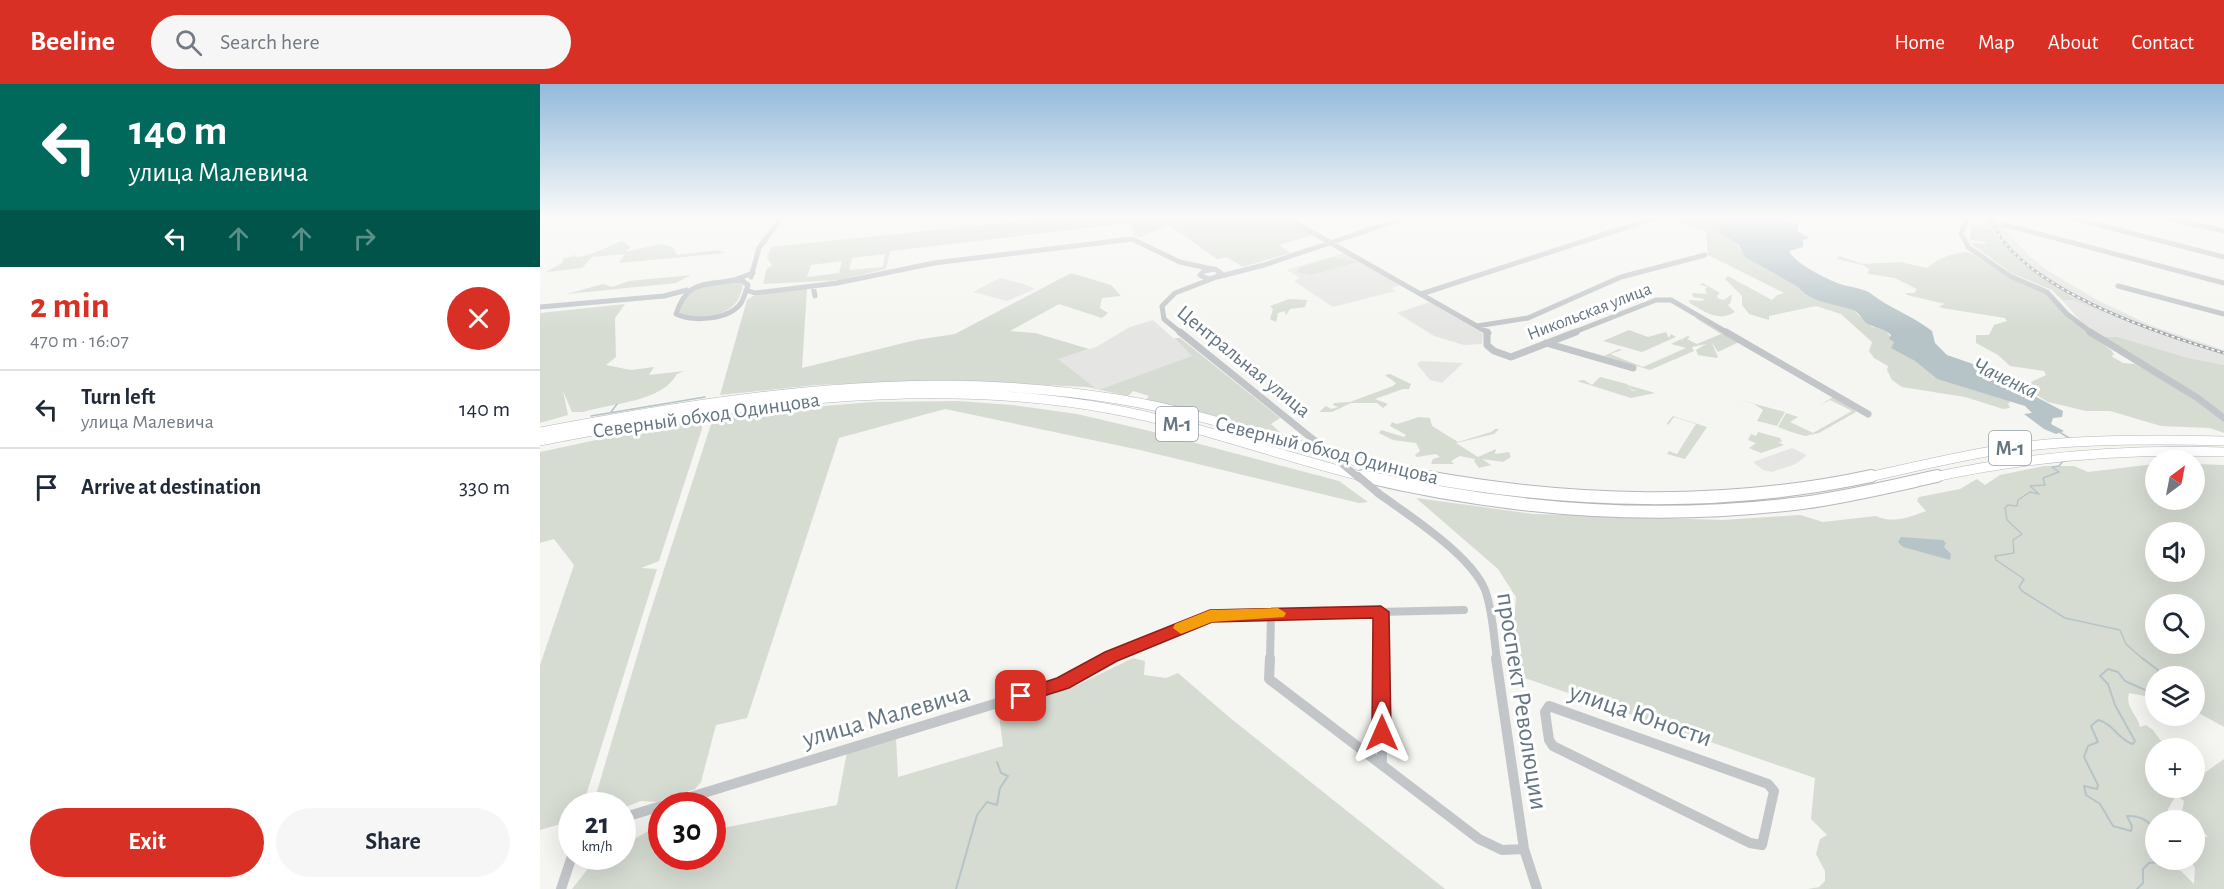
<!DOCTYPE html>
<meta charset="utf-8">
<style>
:root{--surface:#fff;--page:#f6f6f7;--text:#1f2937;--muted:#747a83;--line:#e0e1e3;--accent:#d93025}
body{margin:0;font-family:"Alegreya Sans",sans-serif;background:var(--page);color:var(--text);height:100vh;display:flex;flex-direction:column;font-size:22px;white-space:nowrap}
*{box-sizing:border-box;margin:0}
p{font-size:20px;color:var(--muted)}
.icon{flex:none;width:33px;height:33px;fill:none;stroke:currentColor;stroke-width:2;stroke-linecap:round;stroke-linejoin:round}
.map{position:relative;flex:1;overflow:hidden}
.sheet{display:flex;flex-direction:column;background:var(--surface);width:540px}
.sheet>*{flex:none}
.top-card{background:#00695c;color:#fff;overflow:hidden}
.needle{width:39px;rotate:32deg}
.controls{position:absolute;left:1605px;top:366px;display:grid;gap:12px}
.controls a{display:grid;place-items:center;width:60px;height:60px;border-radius:50%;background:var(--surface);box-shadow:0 6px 24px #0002;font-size:30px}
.speed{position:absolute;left:18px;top:708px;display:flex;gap:12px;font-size:30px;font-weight:700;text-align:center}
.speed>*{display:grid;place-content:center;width:78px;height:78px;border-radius:50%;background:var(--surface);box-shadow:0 6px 24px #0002;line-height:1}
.speed small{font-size:15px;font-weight:400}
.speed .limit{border:9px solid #d22;background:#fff;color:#111}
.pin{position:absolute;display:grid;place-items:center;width:51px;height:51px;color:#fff;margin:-26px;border-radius:12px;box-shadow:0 3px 9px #0006}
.me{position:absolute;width:66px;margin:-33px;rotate:0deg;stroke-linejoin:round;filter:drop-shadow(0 0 4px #0008)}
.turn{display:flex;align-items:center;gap:21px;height:126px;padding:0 30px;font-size:27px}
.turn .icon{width:78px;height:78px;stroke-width:2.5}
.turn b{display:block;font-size:42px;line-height:51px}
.lanes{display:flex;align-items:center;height:57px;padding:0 30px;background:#0003;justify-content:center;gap:30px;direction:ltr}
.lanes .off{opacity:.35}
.round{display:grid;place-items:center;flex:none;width:63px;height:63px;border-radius:32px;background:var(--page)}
.headline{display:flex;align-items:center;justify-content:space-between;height:102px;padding:0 30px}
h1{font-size:36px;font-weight:700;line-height:45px;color:var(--accent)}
.button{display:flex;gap:12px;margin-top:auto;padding:12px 30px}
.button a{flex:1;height:69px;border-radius:36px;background:var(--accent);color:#fff;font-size:24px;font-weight:700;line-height:69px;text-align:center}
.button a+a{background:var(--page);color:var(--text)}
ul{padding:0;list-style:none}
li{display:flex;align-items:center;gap:18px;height:78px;padding:0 30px;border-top:2px solid var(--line)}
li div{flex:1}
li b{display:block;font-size:22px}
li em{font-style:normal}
header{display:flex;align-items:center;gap:36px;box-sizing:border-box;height:84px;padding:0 30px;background:var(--accent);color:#fff}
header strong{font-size:28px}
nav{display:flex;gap:33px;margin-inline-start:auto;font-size:21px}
.search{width:420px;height:54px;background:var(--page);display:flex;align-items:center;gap:15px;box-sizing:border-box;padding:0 21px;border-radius:33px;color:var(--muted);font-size:22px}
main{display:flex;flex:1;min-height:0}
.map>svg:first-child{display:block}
</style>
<header>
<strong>Beeline</strong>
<div class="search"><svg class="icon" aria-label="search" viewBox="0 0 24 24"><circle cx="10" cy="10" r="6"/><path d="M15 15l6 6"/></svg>Search here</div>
<nav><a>Home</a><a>Map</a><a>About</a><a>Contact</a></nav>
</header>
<main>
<section class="sheet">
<div class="top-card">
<div class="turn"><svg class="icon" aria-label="left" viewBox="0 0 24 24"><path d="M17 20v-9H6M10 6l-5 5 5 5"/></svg><div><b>140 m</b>улица Малевича</div></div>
<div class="lanes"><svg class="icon" aria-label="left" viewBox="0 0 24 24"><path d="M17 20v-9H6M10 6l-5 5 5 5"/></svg><svg class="icon off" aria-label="ahead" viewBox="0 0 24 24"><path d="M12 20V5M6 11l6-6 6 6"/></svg><svg class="icon off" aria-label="ahead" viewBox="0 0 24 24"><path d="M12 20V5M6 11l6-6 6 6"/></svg><svg class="icon off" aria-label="right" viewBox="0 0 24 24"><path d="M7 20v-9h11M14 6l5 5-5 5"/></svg></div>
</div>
<div class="headline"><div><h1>2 min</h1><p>470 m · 16:07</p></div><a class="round" style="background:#d93025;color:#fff"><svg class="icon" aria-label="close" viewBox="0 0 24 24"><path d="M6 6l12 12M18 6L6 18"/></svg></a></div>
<ul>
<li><svg class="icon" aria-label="left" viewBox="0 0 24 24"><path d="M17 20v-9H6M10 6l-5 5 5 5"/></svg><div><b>Turn left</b><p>улица Малевича</p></div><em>140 m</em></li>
<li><svg class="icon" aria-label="arrive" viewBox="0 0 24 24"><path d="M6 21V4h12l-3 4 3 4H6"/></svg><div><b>Arrive at destination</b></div><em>330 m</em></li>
</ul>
<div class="button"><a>Exit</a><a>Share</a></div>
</section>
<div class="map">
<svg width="1684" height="805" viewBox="0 0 1684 805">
<rect width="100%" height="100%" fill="#f5f5f1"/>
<path fill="#e5e6e4" d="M 1429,134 L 1455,134 L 1487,170 L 1507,186 L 1557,216 L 1612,242 L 1684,266 L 1684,281 L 1645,273 L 1578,253 L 1560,253 L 1546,243 L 1522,216 L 1534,216 L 1573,233 L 1526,211 L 1531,210 L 1489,182 L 1450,145 L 1431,143 Z
M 804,169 L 861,201 L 851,204 L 856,207 L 793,223 L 754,197 L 760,194 L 746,186 Z
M 460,194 L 484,200 L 495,205 L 467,217 L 433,208 Z
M 890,218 L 940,246 L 943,250 L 942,260 L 924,261 L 894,252 L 857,229 Z
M 613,236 L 653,272 L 558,306 L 517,275 L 556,263 L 590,243 Z
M 881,277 L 923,279 L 902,299 L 890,296 L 877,280 Z
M 1252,364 L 1267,371 L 1256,380 L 1232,388 L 1223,386 L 1213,378 Z"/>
<path fill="#d6dcd2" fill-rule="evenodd" d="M 513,134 L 741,134 L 773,151 L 739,161 L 750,169 L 703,183 L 687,173 L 677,175 L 629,141 L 600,153 L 594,152 L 591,139 L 350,167 L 346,185 L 300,196 L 223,200 L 226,186 L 232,181 L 227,174 L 231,163 ZM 345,170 L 343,183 L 309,186 L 312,174 ZM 302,177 L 299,189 L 267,193 L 271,181 Z
M 1122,134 L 1183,134 L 1179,143 C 1187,153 1202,161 1205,173 L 1258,203 L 1262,208 L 1313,226 L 1332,243 L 1345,245 L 1354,258 L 1352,263 L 1375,277 L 1397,295 L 1471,317 L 1468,320 L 1470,324 L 1463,325 L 1425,313 L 1362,303 L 1352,296 L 1347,286 L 1348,282 L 1334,274 L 1329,267 L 1332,258 L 1301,230 L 1276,222 L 1229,232 L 1229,236 L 1209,230 L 1202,221 L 1202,212 L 1185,195 L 1188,192 L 1232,216 L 1237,211 L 1244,209 L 1168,171 L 1166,147 Z
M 1431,143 L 1450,145 C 1472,173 1502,192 1532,210 L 1528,211 L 1577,235 L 1534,216 L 1522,216 L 1512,206 L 1471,189 L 1433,161 L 1431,159 L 1445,160 L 1446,158 L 1430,156 Z
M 82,157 L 90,163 L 85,168 L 121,160 L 133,163 L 137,171 L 178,166 L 185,169 L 79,179 L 85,170 L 52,173 L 42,184 L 6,188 L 22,179 L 24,174 L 37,171 L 35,173 C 50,173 68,162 82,157 Z
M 1429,168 L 1467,192 L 1507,209 L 1529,234 L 1572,267 L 1574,271 L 1571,272 L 1583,279 L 1595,280 L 1638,304 L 1684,338 L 1684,349 L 1670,344 L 1621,342 L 1570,327 L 1546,327 L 1508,318 L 1475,298 L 1489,299 L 1506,291 L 1504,287 L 1470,282 L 1458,271 L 1436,259 L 1436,251 L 1449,251 L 1454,241 L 1467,237 L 1465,234 L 1402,224 L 1399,222 L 1405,220 L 1367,211 L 1365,209 L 1374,209 L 1377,205 L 1355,194 L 1329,190 L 1327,188 L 1330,186 L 1323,181 L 1297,175 L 1299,172 L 1323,180 L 1360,178 L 1387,184 C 1401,173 1412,169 1429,168 Z
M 794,173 L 817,178 L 771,191 L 756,188 L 759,184 Z
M 531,189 L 571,201 L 581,212 L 562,214 L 560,224 L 568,229 L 562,234 L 519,220 L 470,247 L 495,249 L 549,265 L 518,275 L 558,306 L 652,272 L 634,254 L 640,254 L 740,334 L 731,340 L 744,352 L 606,316 L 609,312 L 593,307 L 588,312 L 547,303 L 406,296 L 276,301 L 180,311 L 207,216 L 213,212 L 267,204 L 262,284 L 376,256 L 415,250 Z
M 151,191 L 136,199 L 27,210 L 63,200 L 72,203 L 89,197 Z
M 187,197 L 203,200 C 199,233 169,233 141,232 L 138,228 L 150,207 Z
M 1163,199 L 1180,209 L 1177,212 L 1179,215 L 1184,216 L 1192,210 L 1191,218 L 1188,221 L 1195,228 C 1178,238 1165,228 1150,219 L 1149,216 L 1163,217 L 1164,215 L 1153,213 L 1152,209 L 1167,210 L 1165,205 L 1168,203 L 1160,201 Z
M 749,215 L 767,216 L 765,223 L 750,225 L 746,231 L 745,227 L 738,229 L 736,238 L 730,235 L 733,225 L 730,222 Z
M 85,220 L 75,234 L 76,273 L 66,281 L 91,286 L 114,283 L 109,291 L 144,287 L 137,290 C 122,318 72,319 43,328 L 32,328 L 23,307 L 28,331 L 0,339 L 0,229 Z
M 1158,233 L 1199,258 L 1178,268 L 1171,257 L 1178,273 L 1177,274 L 1158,271 L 1156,266 L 1166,260 L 1152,263 L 1154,267 L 1110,286 L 1064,272 L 1079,265 L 1082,266 L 1070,270 L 1103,283 L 1146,264 L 1131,260 L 1141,255 L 1143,258 L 1142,255 L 1148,252 L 1150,253 L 1147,255 L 1157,260 L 1181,250 L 1155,234 Z
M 1089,246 L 1108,253 L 1126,248 L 1129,254 L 1131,250 L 1136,253 L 1102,268 L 1063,257 Z
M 1560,253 L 1578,253 L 1645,273 L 1684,281 L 1684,330 Z
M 850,290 L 871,300 L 869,305 L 863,305 L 835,315 L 848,320 L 843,324 L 837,319 L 811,319 L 792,328 L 779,328 L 786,322 L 791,325 L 798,323 L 793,321 L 794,319 L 810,318 L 853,302 L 856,299 L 845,291 Z
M 1060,293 L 1087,300 L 1092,307 L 1098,306 L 1092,306 L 1088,301 L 1115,309 L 1091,314 L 1037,297 L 1044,296 L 1052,301 Z
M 1293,313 L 1314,326 L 1316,328 L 1279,349 L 1265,352 L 1238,344 L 1250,347 L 1238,343 L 1246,329 L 1258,333 L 1250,338 L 1273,349 L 1312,327 L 1290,316 L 1280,321 Z
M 1197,315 L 1245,328 L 1237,342 L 1217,337 L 1223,326 L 1213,319 Z
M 418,317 L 472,321 L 537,330 L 618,349 L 799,397 L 828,418 L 819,419 L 600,366 L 405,325 L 299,354 L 207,634 L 176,641 L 161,698 L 155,705 L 118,718 L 101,717 L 83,724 L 82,722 L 56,721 L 55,714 L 108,535 L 173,334 L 177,331 L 332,318 Z
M 1133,332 L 1167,343 L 1145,375 L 1127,370 L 1129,367 L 1137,370 L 1156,340 L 1134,333 L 1128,341 L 1127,339 Z
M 879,333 L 890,334 L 892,342 L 918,358 L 951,348 L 955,345 L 959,345 L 954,350 L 916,359 L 938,373 L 956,365 L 955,370 L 969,368 L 971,373 L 963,378 L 942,375 L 951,381 L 939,384 L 934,377 L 935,375 L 920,372 L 911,377 L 914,380 L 891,380 L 893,375 L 900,373 L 896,370 L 877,373 L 875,371 L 880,367 L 876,359 L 853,356 L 839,349 L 841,346 L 864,353 L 866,351 L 850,342 L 852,338 L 857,340 Z
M 145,337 L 161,337 L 162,345 L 119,477 L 101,484 L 117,485 L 43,721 L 32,722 L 31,737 L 0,746 L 0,581 L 34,481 L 14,455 L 0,459 L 0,368 Z
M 1218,348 L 1240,354 L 1242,358 L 1238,358 L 1244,361 L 1221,369 L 1209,364 L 1216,359 L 1208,356 L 1211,350 L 1216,352 Z
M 1615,380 L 1616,416 L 1654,416 L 1655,380 L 1684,381 L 1684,643 L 1655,627 L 1654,592 L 1616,592 L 1615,614 L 1589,609 C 1585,624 1597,630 1600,643 L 1606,641 L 1613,646 L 1626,664 L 1616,664 L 1616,704 L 1654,704 L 1660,692 L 1684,675 L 1684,805 L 1268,805 L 1279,803 L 1285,797 L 1285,787 L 1276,770 L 1280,755 L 1287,751 L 1271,735 L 1275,694 L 970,589 L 976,513 L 958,485 L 876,414 L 994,430 L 1183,436 L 1260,431 L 1283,438 L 1336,432 C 1352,440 1371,433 1386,427 L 1377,417 L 1379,413 L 1420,405 L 1437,395 L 1445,401 L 1460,391 L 1504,382 L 1534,382 L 1548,388 ZM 1616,448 L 1654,448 L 1654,488 L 1616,488 ZM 1616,520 L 1654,520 L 1654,560 L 1616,560 ZM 1636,711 L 1644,717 L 1642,728 L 1654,736 L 1668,753 L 1655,752 L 1654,776 L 1650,776 L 1655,784 L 1654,800 L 1641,787 L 1623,780 L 1623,776 L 1616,776 L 1616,736 L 1629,736 L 1628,725 Z
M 593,574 L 605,577 L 604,591 L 626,594 L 638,589 L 689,633 L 905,805 L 32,805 L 47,786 L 50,773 L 82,772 L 83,751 L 94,755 L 121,740 L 122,772 L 172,772 L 173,746 L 297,721 L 307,668 L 356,653 L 358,693 L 463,662 L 458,624 L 526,602 L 527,606 Z"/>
<path fill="#b7c4c7" d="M 1183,134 L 1239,134 L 1258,140 L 1258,148 L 1270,154 L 1263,156 L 1263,163 L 1249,167 C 1255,179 1284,194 1300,200 C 1308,203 1323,204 1330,209 C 1349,224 1373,232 1392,247 L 1395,259 L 1407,271 L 1433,280 L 1462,296 L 1479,300 L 1487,308 L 1523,327 L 1522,333 L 1513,334 L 1511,340 L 1524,347 L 1516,350 L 1504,345 L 1484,330 L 1492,329 L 1485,322 L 1397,295 L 1375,277 L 1351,264 L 1354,258 L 1349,255 L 1351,251 C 1344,244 1338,245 1330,241 C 1322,238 1322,230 1313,226 C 1296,220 1269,218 1258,203 L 1205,173 L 1199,161 L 1179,148 Z
M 1361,453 L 1403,456 L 1406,459 L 1404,463 L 1411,470 L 1410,476 L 1363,463 L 1358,458 Z"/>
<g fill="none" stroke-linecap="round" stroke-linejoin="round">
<path stroke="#b7c4c7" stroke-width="1.5" d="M 71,328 L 77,320
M 51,332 L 165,313
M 1518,347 L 1529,354
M 1524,376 L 1519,382 L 1512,383 L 1519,388 L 1503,394 L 1505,401 L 1490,402 L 1499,410 L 1490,408 L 1478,416 L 1477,422 L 1468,421 L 1465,424 L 1467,436 L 1482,450 L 1473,456 L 1474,469 L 1455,472 L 1456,476 L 1484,495 L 1479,503 L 1482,507 L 1525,534 L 1580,546 L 1586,560 L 1604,576"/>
<path stroke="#b7c4c7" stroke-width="2" d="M 1602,574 L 1618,586 L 1616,593
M 1615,606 L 1616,596
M 1616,607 L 1614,610 L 1585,597 L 1578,588 L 1568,585 L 1560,592 L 1568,600 L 1575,621 L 1595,657 L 1593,660 C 1578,656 1573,639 1558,636 L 1551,642 L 1558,658 L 1548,662 L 1544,673 L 1558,701 L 1557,705 L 1544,702 L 1546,711 L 1560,720 L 1573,742 L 1591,747 L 1592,742 L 1587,732 C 1600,731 1608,737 1616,746
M 416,805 L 437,731 L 447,718 L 457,721 L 460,704 L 468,692 L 461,689 L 457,678
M 1597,805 L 1603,799 L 1603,785 L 1609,779 L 1617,778 L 1609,765 L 1616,764"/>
<g stroke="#b5b8bb" stroke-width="10">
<path id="highway-far1" d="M 0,348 C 191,312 383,283 577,315 C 683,332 783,374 889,394
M 0,357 C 188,321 380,290 571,325 C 659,341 742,373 829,394
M 1324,394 C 1375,383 1426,370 1477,363 C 1546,355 1615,355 1684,357
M 1390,394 C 1488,372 1584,365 1684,368"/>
</g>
<g stroke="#b5b8bb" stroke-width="14">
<path id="highway" d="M 823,392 C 966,426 1116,437 1262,419 C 1308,413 1352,402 1397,392
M 881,392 C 1028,419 1184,424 1331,392"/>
</g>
<path stroke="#c2c6c9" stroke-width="5" d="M 747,134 L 949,249
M 1428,134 L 1421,149 L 1428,163 L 1470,192 L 1507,208 L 1527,230 L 1552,249
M 1532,134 L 1684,173
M 1627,134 L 1684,147
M 1462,140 L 1684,199
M 675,185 L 681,189 C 675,195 667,196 660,191 L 664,187 Z
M 211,193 L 219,164 L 241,134
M 677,193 L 724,181 L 864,134
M 194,196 L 203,197 L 208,201 C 206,207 204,214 201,219 C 189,236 153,238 136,230 C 147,196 164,202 194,196 Z
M 194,196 L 213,189
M 273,202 L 275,212
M 1578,202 L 1684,230
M 206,206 L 215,209 L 297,199 L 394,179 L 592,155 L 640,178 L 672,185
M 881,210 L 1115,134
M 0,223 L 124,212 L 147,206
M 937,242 L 988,234 L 1081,193 L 1165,171
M 641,249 L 624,235 L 622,222 L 635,209 L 674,194
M 1032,249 L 1116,216 L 1131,216 L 1188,249"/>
<path stroke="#c2c6c9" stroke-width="7" d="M 640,248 L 775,357
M 947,248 L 947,261 L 954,267 L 971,273 L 1036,248
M 1186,248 L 1328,330
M 1550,248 L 1656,313 L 1684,334
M 1006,259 L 1093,284"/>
<path stroke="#c2c6c9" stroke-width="8" d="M 838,409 C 868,431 938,475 947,512 C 953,532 954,555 957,576
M 841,528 L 841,576
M 566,576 L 670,532 L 924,526
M 730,576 L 731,530"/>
<path stroke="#c2c6c9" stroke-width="10" d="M 730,574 L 729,595 L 939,755 L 962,766 L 984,765
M 841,574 L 842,681
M 956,574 L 984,765 L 997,805
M 1009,622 L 1228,700 L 1234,707 L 1222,761 L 1210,759 L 1013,662 L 1009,656 L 1005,628 Z
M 82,734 L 523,599 L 568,574
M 21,805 L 32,772"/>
<use href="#highway-far1" stroke="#fff" stroke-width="9"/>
<use href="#highway" stroke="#fff" stroke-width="12"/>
<g stroke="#a1a8ac" stroke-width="3">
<path id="rail" d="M 1450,134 C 1454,142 1458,151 1464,158 C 1509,213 1617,249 1684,269"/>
</g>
<use href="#rail" stroke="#fff" stroke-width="1.5" stroke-dasharray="3" stroke-linecap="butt"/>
<path stroke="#c2c6c9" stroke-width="7" d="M 775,357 L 819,394"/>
<path stroke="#c2c6c9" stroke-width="8" d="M 818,392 L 838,409"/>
</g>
<linearGradient id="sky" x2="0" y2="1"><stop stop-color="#94badb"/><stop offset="0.54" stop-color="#fafaf9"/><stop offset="1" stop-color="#fafaf9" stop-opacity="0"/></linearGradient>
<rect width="1684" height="246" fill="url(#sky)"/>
<path fill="#d93025" stroke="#8d1f18" stroke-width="1.5" d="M 841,522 L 849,528 L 851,649 L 848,654 L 842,657 L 835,654 L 832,649 L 833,534 L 672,538 L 577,577 L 529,604 L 481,619 L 474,617 L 472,612 L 474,608 L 517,594 L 565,568 L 670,526 Z"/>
<path fill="#f59e0b" d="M 738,524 L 746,529 L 744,533 L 672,538 L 641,550 L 633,544 L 635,540 L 670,526 Z"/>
<g text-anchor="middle" stroke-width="6" stroke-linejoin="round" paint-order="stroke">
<g font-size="18" fill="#647681" stroke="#fff">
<text transform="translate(1049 227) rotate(-21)" y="6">Никольская улица</text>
</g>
<g fill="#fff" stroke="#929fa7" stroke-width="1.5">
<rect x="616" y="323" width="42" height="34" rx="4.5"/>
<rect x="1449" y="347" width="42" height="34" rx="4.5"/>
</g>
<g font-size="20" font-weight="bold" fill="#647681">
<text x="637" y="347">М-1</text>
<text x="1470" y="371">М-1</text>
</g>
<g font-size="21" fill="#647681" stroke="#fff">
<text transform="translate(704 277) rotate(39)" y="7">Центральная улица</text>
<text transform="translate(166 331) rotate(-8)" y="7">Северный обход Одинцова</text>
<text transform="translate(787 366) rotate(14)" y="7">Северный обход Одинцова</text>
</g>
<g font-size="22" font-style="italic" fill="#60787f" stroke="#fff">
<text transform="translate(1466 293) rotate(25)" y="8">Чаченка</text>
</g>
<g font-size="26" fill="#647681" stroke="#fff">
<text transform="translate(983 617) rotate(81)" y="9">проспект Революции</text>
<text transform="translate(1101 630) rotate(19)" y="9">улица Юности</text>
<text transform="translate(346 631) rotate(-16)" y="9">улица Малевича</text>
</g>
</g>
</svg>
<div class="controls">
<a><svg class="needle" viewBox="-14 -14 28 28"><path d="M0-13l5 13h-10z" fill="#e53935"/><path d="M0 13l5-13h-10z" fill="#747a83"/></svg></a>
<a><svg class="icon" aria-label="sound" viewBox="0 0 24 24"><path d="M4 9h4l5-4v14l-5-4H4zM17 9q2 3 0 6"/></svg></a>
<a><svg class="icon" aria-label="search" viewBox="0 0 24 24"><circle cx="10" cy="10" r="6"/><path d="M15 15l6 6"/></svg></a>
<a><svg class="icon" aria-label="layers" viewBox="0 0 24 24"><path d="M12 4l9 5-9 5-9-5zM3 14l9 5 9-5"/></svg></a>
<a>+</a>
<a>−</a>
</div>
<div class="speed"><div>21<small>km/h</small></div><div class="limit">30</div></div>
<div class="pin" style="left:481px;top:612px;background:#d93025"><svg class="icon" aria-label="arrive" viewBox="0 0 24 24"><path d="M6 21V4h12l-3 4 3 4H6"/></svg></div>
<svg class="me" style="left:842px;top:649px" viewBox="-20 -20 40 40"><path d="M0-17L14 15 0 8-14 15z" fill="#d93025" stroke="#fff" stroke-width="4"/></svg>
</div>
</main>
